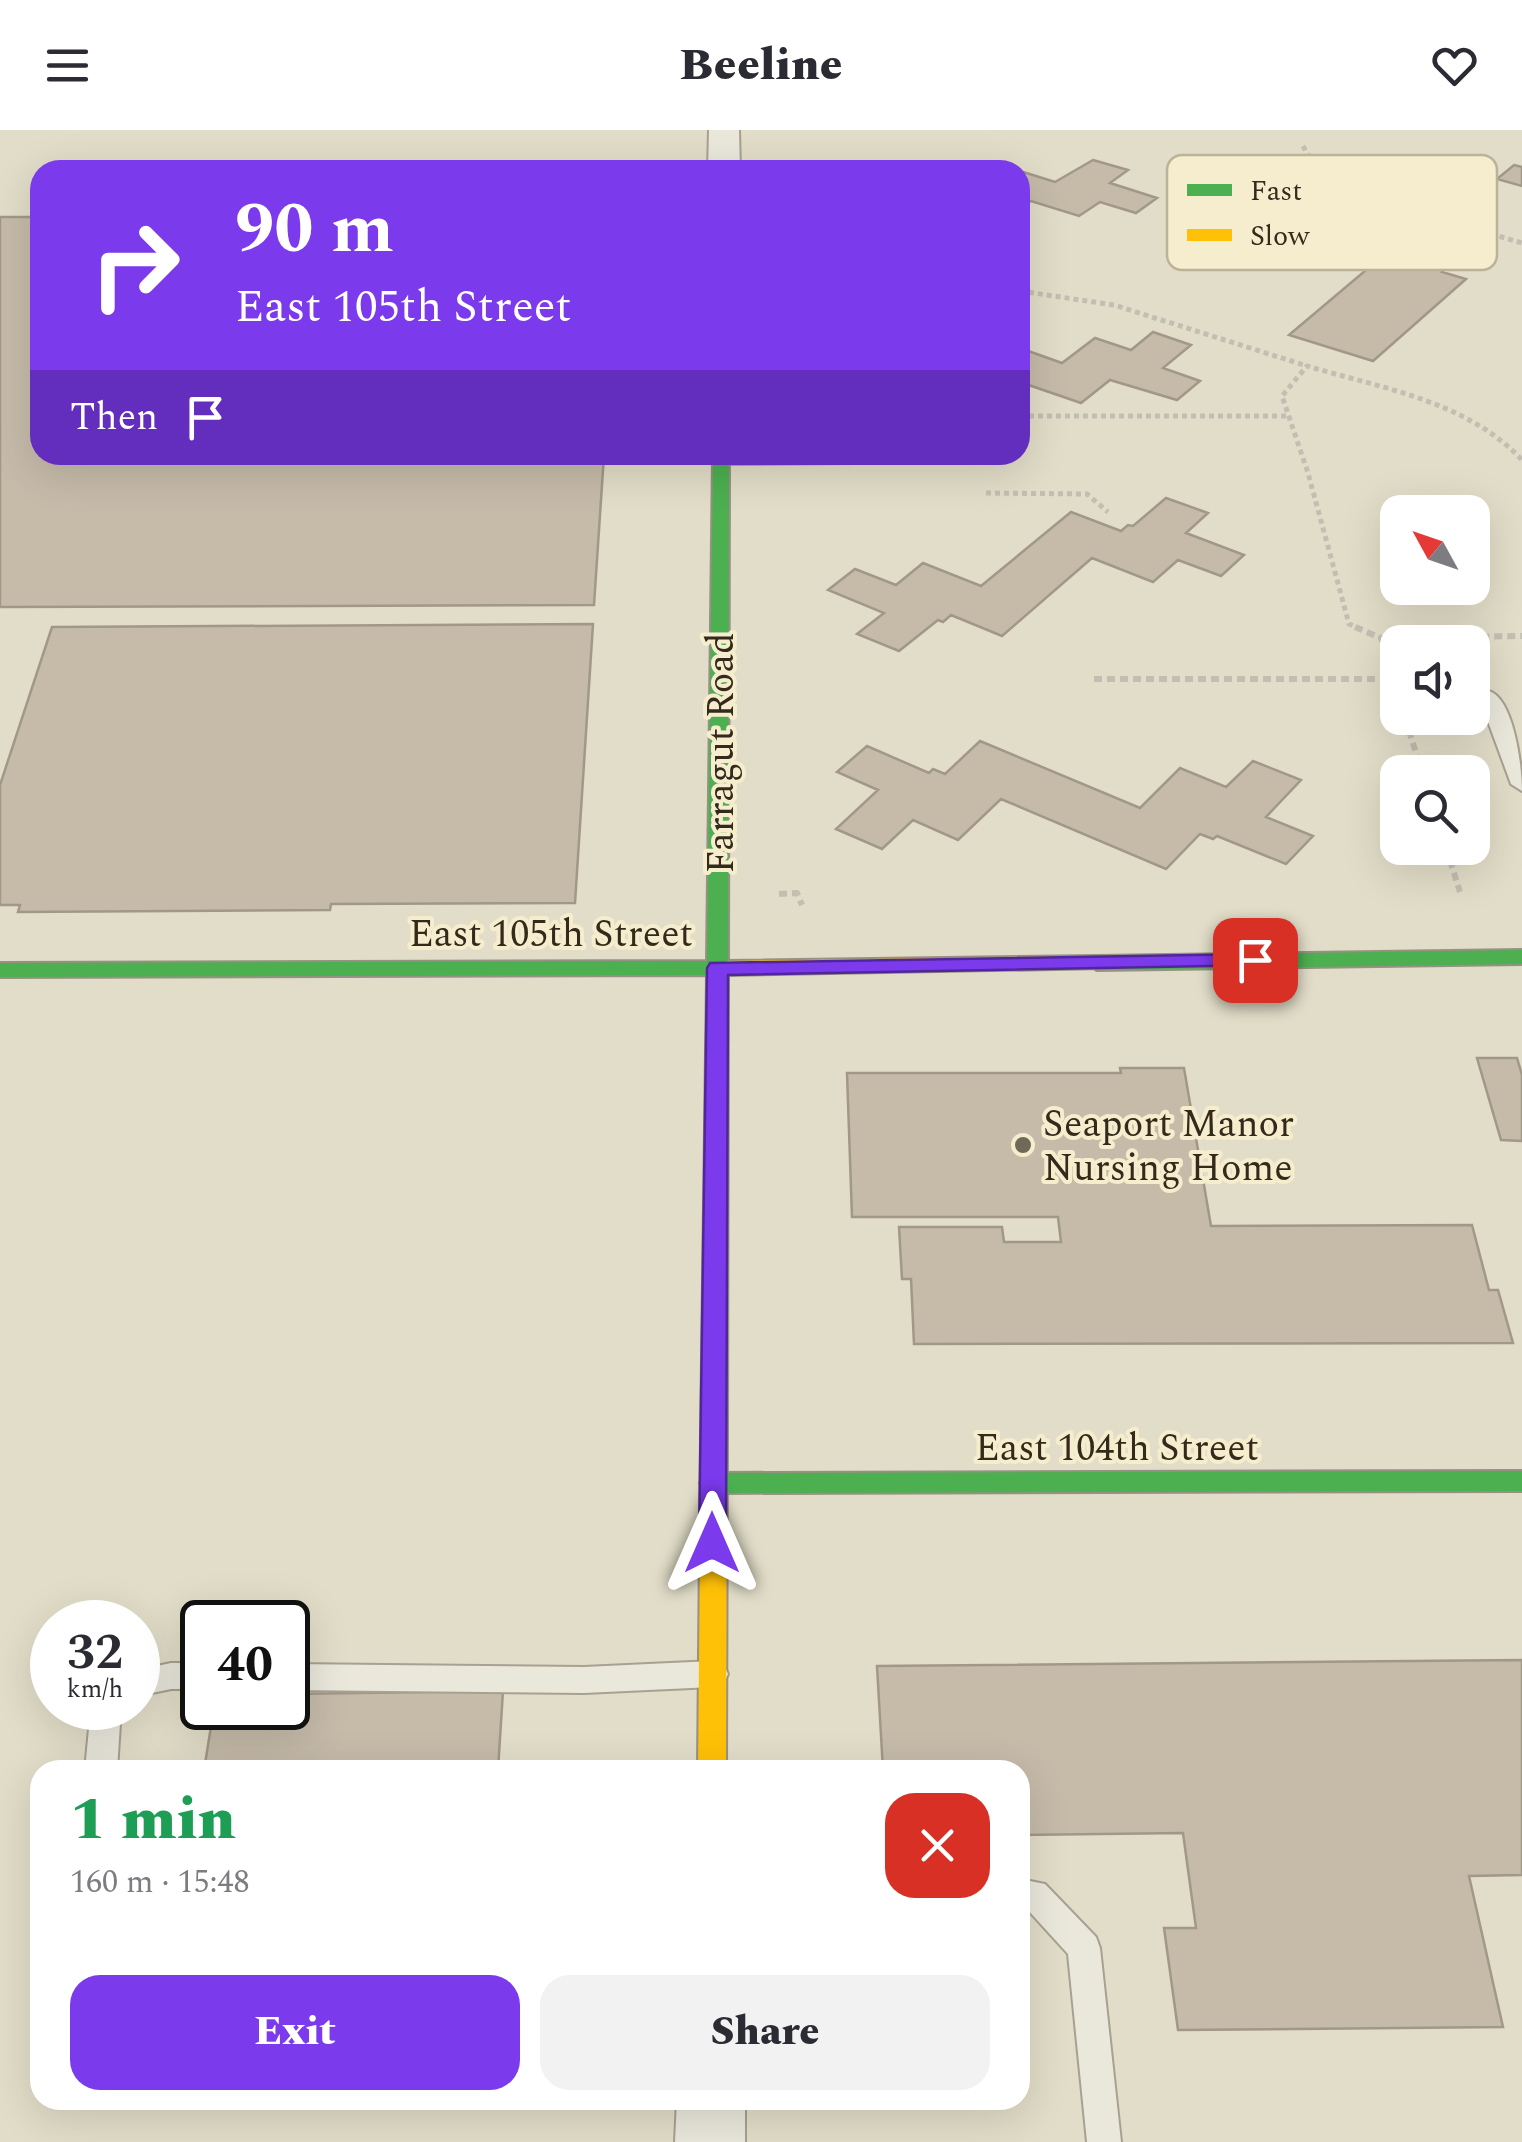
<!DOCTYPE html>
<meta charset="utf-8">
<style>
:root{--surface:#fff;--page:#f2f2f3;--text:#2b2b33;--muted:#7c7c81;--accent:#7c3aed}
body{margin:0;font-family:Spectral,serif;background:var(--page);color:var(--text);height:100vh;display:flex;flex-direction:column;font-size:38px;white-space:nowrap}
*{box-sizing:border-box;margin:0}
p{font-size:32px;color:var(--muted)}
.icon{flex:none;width:55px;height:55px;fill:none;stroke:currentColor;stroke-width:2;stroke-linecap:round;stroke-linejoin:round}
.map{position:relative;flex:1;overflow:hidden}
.panel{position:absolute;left:30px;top:1630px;width:1000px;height:350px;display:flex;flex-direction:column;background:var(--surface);border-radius:30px;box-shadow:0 10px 40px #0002}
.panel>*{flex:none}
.top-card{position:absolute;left:30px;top:30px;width:1000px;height:305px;border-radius:30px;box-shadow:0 10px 40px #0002;background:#7c3aed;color:#fff;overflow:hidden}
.needle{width:65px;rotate:310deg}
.tools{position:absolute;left:1380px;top:365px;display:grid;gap:20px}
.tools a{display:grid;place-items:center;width:110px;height:110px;border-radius:20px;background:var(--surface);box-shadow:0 10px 40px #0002;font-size:50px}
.speed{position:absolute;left:30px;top:1470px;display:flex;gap:20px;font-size:50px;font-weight:700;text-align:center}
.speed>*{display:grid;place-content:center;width:130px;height:130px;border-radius:50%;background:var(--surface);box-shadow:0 10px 40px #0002;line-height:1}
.speed small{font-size:25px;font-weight:400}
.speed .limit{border:5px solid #111;border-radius:15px;background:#fff;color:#111}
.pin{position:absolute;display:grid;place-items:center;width:85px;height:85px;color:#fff;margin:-42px;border-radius:20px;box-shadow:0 5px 15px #0006}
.me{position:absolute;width:110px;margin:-55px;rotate:0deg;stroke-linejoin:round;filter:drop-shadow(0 0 8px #0008)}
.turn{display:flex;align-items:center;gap:35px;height:210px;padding:0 40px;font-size:45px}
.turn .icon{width:130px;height:130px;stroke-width:2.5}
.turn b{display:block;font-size:70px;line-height:85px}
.then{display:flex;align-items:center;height:95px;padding:0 40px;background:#0003;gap:20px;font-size:38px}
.round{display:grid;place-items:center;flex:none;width:105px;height:105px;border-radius:30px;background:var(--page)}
.head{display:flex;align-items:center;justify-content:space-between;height:170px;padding:0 40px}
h1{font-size:60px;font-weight:800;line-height:75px;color:#1e9e55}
.button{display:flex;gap:20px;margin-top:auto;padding:20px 40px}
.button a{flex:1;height:115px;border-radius:30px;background:var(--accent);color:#fff;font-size:40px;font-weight:800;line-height:115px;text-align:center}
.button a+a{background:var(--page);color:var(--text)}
header{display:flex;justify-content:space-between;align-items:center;height:130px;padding:0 40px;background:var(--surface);font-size:45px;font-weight:800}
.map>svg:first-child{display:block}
</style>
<header><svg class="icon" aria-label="menu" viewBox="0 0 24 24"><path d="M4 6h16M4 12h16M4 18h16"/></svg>Beeline<svg class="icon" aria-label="heart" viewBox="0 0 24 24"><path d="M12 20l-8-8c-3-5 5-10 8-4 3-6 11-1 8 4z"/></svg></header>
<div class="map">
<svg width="1522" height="2012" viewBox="0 0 1522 2012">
<rect width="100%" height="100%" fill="#e2ddc8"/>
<path fill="#c6bba9" stroke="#a29888" stroke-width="2.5" d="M 1093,30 L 1128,40 L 1110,53 L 1157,68 L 1136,83 L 1100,72 L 1079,86 L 1031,71 L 1020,78 L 1020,41 L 1055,52 Z
M 1514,35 L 1522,37 L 1522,56 L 1497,49 Z
M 595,38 L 595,40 L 304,40 L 304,39 Z
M 0,87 L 40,87 L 40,325 L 604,325 L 594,475 L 0,477 Z
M 1427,108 L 1467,120 L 1442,142 L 1466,149 L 1373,231 L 1289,205 L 1385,124 L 1402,130 Z
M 1153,202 L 1191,215 L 1163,238 L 1200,251 L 1177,270 L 1110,250 L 1081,273 L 1020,252 L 1020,218 L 1062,233 L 1095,208 L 1131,220 Z
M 1166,368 L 1208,383 L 1186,403 L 1244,425 L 1221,446 L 1178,430 L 1153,452 L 1092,428 L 1002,506 L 951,485 L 943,492 L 938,490 L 899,521 L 857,504 L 884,483 L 828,460 L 855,439 L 896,455 L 923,433 L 981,456 L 1071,382 L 1121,401 L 1128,395 L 1133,396 Z
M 593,494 L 575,773 L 331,774 L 330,780 L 18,782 L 20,775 L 0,775 L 0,655 L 52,497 Z
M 980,611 L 1140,678 L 1180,638 L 1226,657 L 1253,631 L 1301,650 L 1266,687 L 1313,706 L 1286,734 L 1217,706 L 1213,709 L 1200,704 L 1166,739 L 1001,669 L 958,710 L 913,690 L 882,719 L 836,699 L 878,660 L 837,642 L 867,616 L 929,643 L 933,639 L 945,644 Z
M 1477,928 L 1517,928 L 1522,945 L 1522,1011 L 1501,1010 Z
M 1120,938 L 1184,938 L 1211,1096 L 1472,1095 L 1489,1160 L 1498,1160 L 1513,1213 L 914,1214 L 911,1149 L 902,1149 L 899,1097 L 1002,1097 L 1004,1112 L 1061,1112 L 1058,1087 L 852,1087 L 847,943 L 1121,943 Z
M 1522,1530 L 1522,1745 L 1469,1746 L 1503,1897 L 1178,1900 L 1164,1798 L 1196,1798 L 1183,1703 L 1020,1705 L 1020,1640 L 883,1640 L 877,1536 Z
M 503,1561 L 498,1640 L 204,1640 L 214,1578 L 288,1578 L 288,1564 Z"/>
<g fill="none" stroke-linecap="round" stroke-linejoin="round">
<g stroke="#a7a192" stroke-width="4">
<path id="lane" d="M 714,325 L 988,325 L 988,326 L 979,332 L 721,334 L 714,332 Z
M 1489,561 C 1514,569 1522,637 1522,661 L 1511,654 L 1479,567 Z
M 713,1531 L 724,1535 L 728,1544 L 724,1553 L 713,1557 L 584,1563 L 288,1560 L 288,1534 L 584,1537 Z
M 171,1533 L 202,1533 L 202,1559 L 171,1559 L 138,1566 L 138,1540 Z
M 91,1578 L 121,1578 L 117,1640 L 85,1640 Z
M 1020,1749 L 1045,1754 L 1096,1807 L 1100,1818 L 1121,2012 L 1087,2012 L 1068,1824 L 1027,1779 L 1020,1779 Z"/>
</g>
<g stroke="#a7a192" stroke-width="4">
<path id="street" d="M 709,0 L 739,0 L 740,40 L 708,40 Z
M 677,1970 L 745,1970 L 745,2012 L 675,2012 Z"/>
</g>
<g stroke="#969182" stroke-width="4">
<path id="fast" d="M 713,325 L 729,325 L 728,831 L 738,838 L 728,845 L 727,1305 L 723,1312 L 714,1315 L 705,1312 L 701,1305 L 707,845 L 0,847 L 0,833 L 707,831 Z
M 1522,820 L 1522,834 L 1097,840 L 1087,833 L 1097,826 Z
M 1522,1341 L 1522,1361 L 713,1363 L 704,1360 L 700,1353 L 704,1346 L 713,1343 Z"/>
</g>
<g stroke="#969182" stroke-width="4">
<path id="slow" d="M 1097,826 L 1104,828 L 1107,833 L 1104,838 L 727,845 L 716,838 L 727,831 Z
M 714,1295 L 723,1298 L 727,1305 L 726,1640 L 698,1640 L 701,1305 L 705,1298 Z"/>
</g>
<path stroke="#c2beb2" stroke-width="5" stroke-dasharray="5 4" stroke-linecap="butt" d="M 1303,16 L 1321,48 L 1343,60 L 1522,113
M 1020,161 L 1114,175 L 1307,236
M 1020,286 L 1288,286
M 986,363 L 1087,364 L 1108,382
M 1361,499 L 1349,494 L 1308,343 L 1282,266 L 1307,236 C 1381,258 1467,271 1522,330"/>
<path stroke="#c2beb2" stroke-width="6" stroke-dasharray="8 5" stroke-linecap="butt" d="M 1355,497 L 1381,508
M 1094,549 L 1393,549 L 1381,508 L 1522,506
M 1398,549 L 1393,549 L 1398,564
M 1405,588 L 1422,642
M 1446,718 L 1460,762
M 779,764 L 797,763 L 802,775"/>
<use href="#lane" fill="#eae7db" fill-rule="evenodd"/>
<use href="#street" fill="#eae7db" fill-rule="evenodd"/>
<use href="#fast" fill="#4caf50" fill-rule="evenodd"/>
<use href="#slow" fill="#ffc107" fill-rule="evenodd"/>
</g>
<path fill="#7c3aed" stroke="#51269a" stroke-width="2.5" d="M 1255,824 L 1263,826 L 1266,830 L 1263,835 L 728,845 L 726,1413 L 722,1421 L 712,1424 L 703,1421 L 699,1413 L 707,838 L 710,833 Z"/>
<circle fill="#716958" stroke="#f5edcd" stroke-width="4" cx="1023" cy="1015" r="10"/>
<g text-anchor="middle" stroke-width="8" stroke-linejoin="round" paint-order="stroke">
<g font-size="38" fill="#342a1c" stroke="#f5edcd">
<text transform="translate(720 623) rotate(-90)" y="13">Farragut Road</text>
<text x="551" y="816">East 105th Street</text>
<text x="1117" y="1330">East 104th Street</text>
</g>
<g font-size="38" fill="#342a1c" stroke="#f5edcd" text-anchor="start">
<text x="1043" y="1006">Seaport Manor<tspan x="1043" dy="44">Nursing Home</tspan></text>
</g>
</g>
<rect x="1167" y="25" width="330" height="115" rx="15" fill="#f5edcd" stroke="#bbb298" stroke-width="2.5"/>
<rect x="1187" y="54" width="45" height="12" fill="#4caf50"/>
<rect x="1187" y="99" width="45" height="12" fill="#ffc107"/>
<g font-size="28" fill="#342a1c">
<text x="1250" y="70">Fast</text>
<text x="1250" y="115">Slow</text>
</g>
</svg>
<div class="tools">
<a><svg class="needle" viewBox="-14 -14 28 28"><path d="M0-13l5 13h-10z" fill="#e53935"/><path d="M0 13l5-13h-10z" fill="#7c7c81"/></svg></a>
<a><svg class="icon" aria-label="sound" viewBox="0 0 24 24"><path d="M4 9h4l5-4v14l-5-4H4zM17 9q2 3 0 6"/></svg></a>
<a><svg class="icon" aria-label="search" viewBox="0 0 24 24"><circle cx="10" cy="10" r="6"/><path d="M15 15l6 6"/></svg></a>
</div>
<div class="speed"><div>32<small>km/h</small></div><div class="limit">40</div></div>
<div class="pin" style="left:1255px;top:830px;background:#d93025"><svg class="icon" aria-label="arrive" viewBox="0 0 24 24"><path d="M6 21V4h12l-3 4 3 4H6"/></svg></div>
<svg class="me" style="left:712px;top:1413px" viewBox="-20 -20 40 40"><path d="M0-17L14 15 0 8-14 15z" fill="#7c3aed" stroke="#fff" stroke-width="4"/></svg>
<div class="top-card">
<div class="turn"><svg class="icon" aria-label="right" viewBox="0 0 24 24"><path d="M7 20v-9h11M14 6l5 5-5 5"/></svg><div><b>90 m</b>East 105th Street</div></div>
<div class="then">Then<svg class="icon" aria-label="arrive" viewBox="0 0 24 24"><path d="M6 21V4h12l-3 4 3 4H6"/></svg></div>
</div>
<section class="panel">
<div class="head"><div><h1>1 min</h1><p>160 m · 15:48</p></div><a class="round" style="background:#d93025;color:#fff"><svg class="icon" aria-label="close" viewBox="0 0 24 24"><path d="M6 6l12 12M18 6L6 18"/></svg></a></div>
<div class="button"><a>Exit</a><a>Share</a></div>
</section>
</div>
